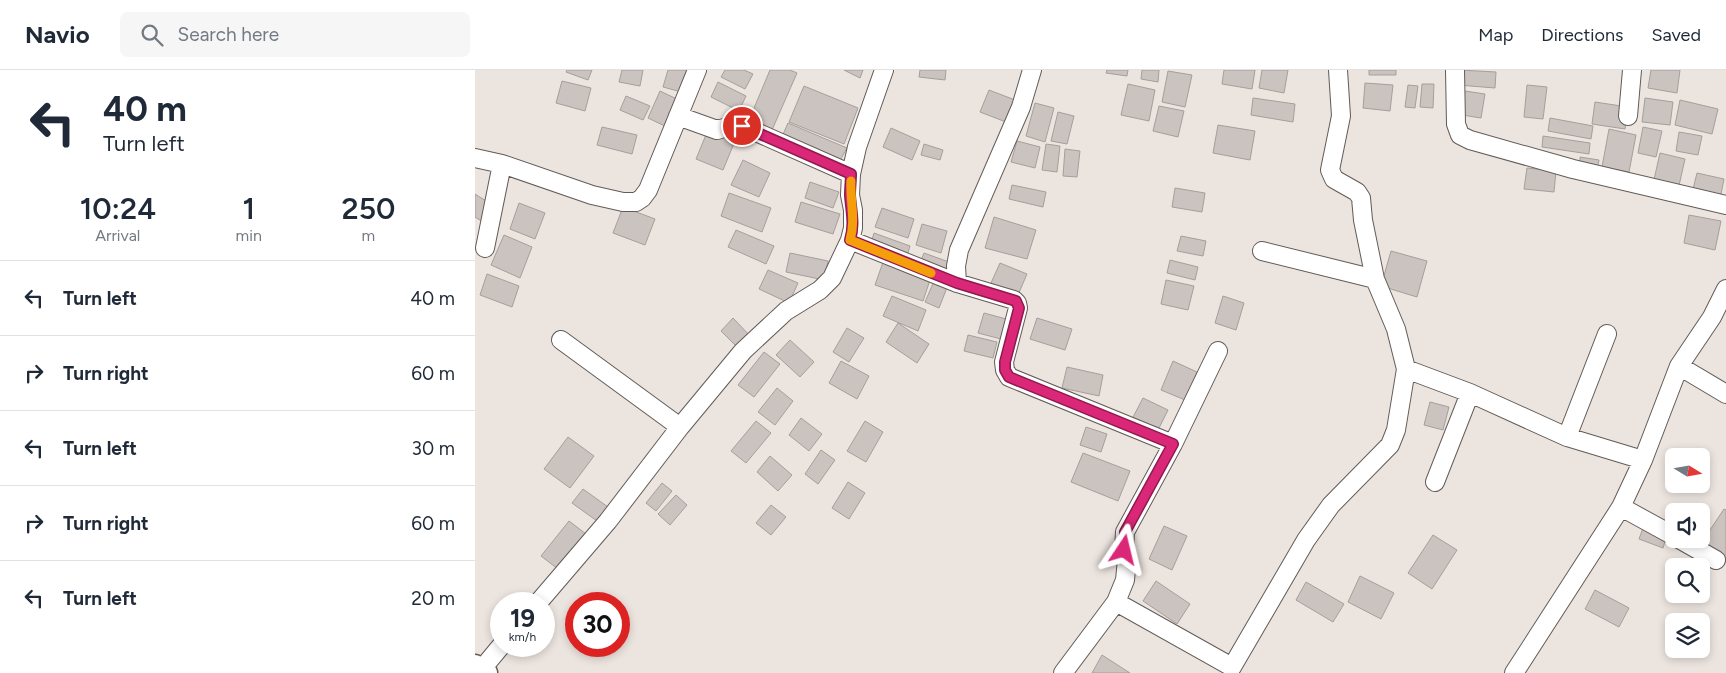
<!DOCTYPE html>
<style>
:root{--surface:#fff;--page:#f6f6f7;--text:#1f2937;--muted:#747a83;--line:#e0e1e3}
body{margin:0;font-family:Figtree,sans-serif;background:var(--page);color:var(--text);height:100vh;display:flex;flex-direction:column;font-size:19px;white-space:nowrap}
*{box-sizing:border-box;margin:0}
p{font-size:16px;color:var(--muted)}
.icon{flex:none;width:28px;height:28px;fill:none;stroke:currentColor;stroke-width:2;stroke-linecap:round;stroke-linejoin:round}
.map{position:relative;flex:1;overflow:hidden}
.drawer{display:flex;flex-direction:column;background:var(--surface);width:475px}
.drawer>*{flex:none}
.banner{background:#fff;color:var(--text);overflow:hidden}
.needle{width:32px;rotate:101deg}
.tools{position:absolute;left:1190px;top:378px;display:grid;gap:10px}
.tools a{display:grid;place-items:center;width:45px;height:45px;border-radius:8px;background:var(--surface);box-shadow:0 2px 8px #0003;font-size:25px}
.speed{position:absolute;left:15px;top:522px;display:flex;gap:10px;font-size:25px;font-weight:700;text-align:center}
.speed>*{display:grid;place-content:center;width:65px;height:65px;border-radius:50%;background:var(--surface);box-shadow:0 2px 8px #0003;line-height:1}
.speed small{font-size:12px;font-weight:400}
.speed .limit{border:8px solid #d22;background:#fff;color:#111}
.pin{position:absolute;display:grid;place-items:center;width:42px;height:42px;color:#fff;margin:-21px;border:2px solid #fff;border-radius:50%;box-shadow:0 1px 5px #0007}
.me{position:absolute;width:55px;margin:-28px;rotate:10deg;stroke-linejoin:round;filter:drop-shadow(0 0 4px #0008)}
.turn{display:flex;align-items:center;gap:18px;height:105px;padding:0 20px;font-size:22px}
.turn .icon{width:65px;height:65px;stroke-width:2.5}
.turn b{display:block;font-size:35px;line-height:42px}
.eta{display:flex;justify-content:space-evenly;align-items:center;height:85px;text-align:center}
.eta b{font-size:30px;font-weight:600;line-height:35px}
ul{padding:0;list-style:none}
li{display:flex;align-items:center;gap:15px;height:75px;padding:0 20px;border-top:1px solid var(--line)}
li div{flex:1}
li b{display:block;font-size:19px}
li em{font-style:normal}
header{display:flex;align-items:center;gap:30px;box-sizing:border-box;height:70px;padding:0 25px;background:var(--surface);border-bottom:1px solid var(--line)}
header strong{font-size:24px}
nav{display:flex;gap:28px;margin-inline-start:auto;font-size:18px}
.search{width:350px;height:45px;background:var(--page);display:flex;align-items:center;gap:12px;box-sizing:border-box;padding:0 18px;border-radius:8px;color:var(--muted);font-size:19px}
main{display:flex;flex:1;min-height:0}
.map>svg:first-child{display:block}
</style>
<header>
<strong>Navio</strong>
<div class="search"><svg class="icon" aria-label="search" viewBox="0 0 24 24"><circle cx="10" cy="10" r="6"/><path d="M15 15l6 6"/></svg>Search here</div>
<nav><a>Map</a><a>Directions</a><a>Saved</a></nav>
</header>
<main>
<section class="drawer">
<div class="banner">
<div class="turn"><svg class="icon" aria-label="left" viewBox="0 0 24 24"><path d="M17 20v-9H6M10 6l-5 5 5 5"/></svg><div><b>40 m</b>Turn left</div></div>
</div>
<div class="eta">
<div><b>10:24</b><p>Arrival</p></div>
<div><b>1</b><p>min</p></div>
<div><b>250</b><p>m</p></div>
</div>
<ul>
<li><svg class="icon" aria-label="left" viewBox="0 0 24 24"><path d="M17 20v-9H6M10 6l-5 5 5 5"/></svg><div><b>Turn left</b></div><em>40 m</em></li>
<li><svg class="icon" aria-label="right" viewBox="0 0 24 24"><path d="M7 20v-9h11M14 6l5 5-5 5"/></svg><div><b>Turn right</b></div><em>60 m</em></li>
<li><svg class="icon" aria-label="left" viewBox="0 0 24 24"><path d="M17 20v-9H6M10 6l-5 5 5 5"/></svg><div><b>Turn left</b></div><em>30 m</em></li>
<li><svg class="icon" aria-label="right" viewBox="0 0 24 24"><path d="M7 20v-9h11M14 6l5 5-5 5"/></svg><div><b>Turn right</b></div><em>60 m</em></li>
<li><svg class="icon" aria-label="left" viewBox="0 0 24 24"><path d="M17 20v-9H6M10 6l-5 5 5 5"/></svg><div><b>Turn left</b></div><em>20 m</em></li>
</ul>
</section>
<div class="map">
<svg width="1251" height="603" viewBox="0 0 1251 603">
<rect width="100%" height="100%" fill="#ece4df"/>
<path fill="#cbc3bf" stroke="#a59e99" d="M 92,0 L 117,0 L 113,10 L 91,2 Z
M 147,0 L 168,0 L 165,16 L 144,12 Z
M 193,0 L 217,0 L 210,23 L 188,17 Z
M 250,0 L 269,0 L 278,4 L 270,19 L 246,7 Z
M 295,0 L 315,0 L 322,3 L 297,60 L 274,50 Z
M 369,0 L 388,0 L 385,8 Z
M 445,0 L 471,0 L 470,10 L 444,7 Z
M 632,0 L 653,0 L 652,6 L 631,3 Z
M 667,0 L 684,0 L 683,12 L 666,9 Z
M 749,0 L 780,0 L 777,19 L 747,14 Z
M 787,0 L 813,0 L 809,23 L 784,18 Z
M 894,0 L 921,0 L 921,5 L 894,5 Z
M 984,0 L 1021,2 L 1020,18 L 983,15 Z
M 1176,0 L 1205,0 L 1202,23 L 1173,18 Z
M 693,1 L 717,5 L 710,37 L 687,32 Z
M 87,11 L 116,18 L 110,41 L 81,33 Z
M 243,12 L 271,26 L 264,41 L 236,27 Z
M 890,13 L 918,15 L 915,41 L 888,38 Z
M 653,14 L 680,20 L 674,51 L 646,45 Z
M 947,14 L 959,14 L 958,38 L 945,37 Z
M 933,15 L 943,16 L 940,38 L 930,37 Z
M 1052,15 L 1072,17 L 1068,49 L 1049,47 Z
M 329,16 L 383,38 L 369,74 L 314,52 Z
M 514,20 L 540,30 L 531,52 L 505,42 Z
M 185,21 L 206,31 L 194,58 L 173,48 Z
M 990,21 L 1010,24 L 1006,48 L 987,45 Z
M 151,26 L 175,36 L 168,50 L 145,40 Z
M 778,28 L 820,34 L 818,52 L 776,45 Z
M 1170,28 L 1198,32 L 1195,55 L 1167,52 Z
M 1205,30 L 1243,39 L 1237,64 L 1200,55 Z
M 1120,32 L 1153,37 L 1150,59 L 1117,54 Z
M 560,33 L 579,38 L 570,72 L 551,66 Z
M 684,36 L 709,41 L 703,67 L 678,61 Z
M 583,42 L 599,46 L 592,74 L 576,71 Z
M 1075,48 L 1118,56 L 1116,69 L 1073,61 Z
M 313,53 L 372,78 L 363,94 L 306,69 Z
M 743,55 L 780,61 L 775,90 L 738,83 Z
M 127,57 L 162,65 L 157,84 L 122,75 Z
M 1168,57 L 1187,61 L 1181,87 L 1163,83 Z
M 416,58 L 445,71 L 437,90 L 408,77 Z
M 1134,59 L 1161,65 L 1154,102 L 1127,97 Z
M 233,60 L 260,71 L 248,100 L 221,89 Z
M 1204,62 L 1227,66 L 1223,85 L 1201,81 Z
M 1068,66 L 1115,73 L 1114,84 L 1067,77 Z
M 542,71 L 565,77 L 560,98 L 536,92 Z
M 449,74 L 468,80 L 465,90 L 446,85 Z
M 571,74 L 585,76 L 582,102 L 567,100 Z
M 590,79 L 605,81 L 602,107 L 588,106 Z
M 1185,83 L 1210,89 L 1203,120 L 1178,114 Z
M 1105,87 L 1124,90 L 1122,100 L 1105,97 Z
M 268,90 L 295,103 L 284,127 L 256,115 Z
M 1052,98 L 1081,101 L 1079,122 L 1049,119 Z
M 1222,103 L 1249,109 L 1245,129 L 1217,123 Z
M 335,112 L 364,122 L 358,138 L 330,128 Z
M 537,115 L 571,122 L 568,137 L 534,129 Z
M 700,118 L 730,123 L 727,142 L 697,137 Z
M 254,123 L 296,138 L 287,162 L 246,146 Z
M 0,124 L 19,136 L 8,152 L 0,147 Z
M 326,132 L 365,144 L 358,164 L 320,152 Z
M 44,133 L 70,143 L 60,169 L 35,159 Z
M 148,137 L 180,149 L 170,175 L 138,163 Z
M 407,138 L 439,149 L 433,168 L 400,157 Z
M 1214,145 L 1246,151 L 1240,180 L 1209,173 Z
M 519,147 L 561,160 L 552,189 L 510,178 Z
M 447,154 L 472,161 L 466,183 L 441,175 Z
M 261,160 L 299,176 L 291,194 L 253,177 Z
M 399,163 L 435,176 L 432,186 L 396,173 Z
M 29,165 L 57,177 L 45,208 L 16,195 Z
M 706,166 L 731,171 L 728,186 L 702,181 Z
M 916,181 L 952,191 L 942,227 L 906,216 Z
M 315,183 L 353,191 L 349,210 L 311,202 Z
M 449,183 L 474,192 L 471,202 L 445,193 Z
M 695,190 L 723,197 L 720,210 L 692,203 Z
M 408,192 L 456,207 L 448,231 L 400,215 Z
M 525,193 L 552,204 L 543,225 L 516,213 Z
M 293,200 L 323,213 L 314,233 L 284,219 Z
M 12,204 L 44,216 L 37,237 L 5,225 Z
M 460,209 L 473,215 L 464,238 L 450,232 Z
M 691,210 L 719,216 L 713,240 L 686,234 Z
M 417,226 L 451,240 L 443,261 L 408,246 Z
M 748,226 L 769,233 L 761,260 L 740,253 Z
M 509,243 L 531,249 L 526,269 L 503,263 Z
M 258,248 L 276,267 L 264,279 L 246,261 Z
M 562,248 L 597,259 L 590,280 L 555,269 Z
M 423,253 L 454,274 L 442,293 L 411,272 Z
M 372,258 L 389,268 L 374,292 L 358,282 Z
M 493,265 L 522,272 L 518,288 L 489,281 Z
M 315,270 L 339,292 L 325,307 L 301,285 Z
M 289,282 L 305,294 L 279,327 L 263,315 Z
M 366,291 L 394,306 L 382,329 L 354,313 Z
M 698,291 L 722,302 L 710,330 L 686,320 Z
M 592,297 L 628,305 L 624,326 L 587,318 Z
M 302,318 L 318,331 L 300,355 L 283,342 Z
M 668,328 L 693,340 L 681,364 L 656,351 Z
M 955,332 L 974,337 L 968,360 L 949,355 Z
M 326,348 L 347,364 L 334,381 L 314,365 Z
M 281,351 L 296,363 L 271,393 L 256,381 Z
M 390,351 L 408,362 L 391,392 L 372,381 Z
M 611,357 L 632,364 L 626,382 L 605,375 Z
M 93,367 L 119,386 L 95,418 L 69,399 Z
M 346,380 L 360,390 L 343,414 L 330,404 Z
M 608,383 L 655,401 L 643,431 L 596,412 Z
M 295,386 L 317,405 L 303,421 L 282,402 Z
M 373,412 L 390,423 L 374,449 L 357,438 Z
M 187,413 L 197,421 L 181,441 L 171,433 Z
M 108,419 L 133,437 L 122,451 L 97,433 Z
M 201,425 L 212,435 L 195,455 L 183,444 Z
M 296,435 L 311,447 L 296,465 L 281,453 Z
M 1249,439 L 1251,440 L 1251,492 L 1225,475 Z
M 94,451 L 111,464 L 83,499 L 66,486 Z
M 689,456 L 712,466 L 697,500 L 674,489 Z
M 1168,458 L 1192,466 L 1188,478 L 1164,469 Z
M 958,465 L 982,480 L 957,519 L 933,503 Z
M 885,506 L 919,523 L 906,549 L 873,532 Z
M 681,511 L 715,534 L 702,554 L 668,531 Z
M 831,512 L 869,534 L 858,552 L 821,530 Z
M 1120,520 L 1154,538 L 1144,557 L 1110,539 Z
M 627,585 L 655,603 L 617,603 Z"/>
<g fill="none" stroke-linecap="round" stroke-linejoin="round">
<g stroke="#625b57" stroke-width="20">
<path id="minor" d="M 980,0 L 981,54 L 985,65 L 995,70 L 1098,99 L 1251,135
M 203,46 L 242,60 L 263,54 L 376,104
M 1153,46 L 1157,0
M 0,88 L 27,94 L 117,125 L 148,132 L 161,132 L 167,128 L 173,120 L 222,0
M 375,170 L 482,213 L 539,230 L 542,233 L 543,238 L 529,292 L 530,300 L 534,307 L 698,374
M 10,178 L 27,94
M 787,181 L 900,209
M 482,213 L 481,196 L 484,180 L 546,37 L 557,0
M 86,270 L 205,357
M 1204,296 L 1251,324
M 931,299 L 995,323 L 1092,367 L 1168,390
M 1092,367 L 1132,264
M 960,412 L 995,323
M 1146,437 L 1199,466
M 1204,469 L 1241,490
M 641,532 L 757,597 L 831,470 L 856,435 L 915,375 L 921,360 L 931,299 L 921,259 L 900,209 L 888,150 L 886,128 L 882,122 L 859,109 L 855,100 L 866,46 L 863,0
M 62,534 L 133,451 L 205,357 L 268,281 L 311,241 L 345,220 L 357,208 L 375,170 L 378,158 L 378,140 L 375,125 L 376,104 L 382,77 L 409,0
M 6,600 L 26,576
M 588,603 L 641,532 L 650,510 L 652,489 L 649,480 L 650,462 L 698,374 L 743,281
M 1039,603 L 1146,437 L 1168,390 L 1204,296 L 1237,247 L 1251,219"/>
</g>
<g stroke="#625b57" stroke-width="25">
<path id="tertiary" d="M 0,596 L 11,603"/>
</g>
<use href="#minor" stroke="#fff" stroke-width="18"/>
<use href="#tertiary" stroke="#fff" stroke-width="22"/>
</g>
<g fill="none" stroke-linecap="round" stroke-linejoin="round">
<g stroke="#8e194d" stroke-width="12">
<path id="route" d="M 267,56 L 376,104 C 376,110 375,118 375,125 C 376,141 380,154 375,170 L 482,213 L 541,231 L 544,238 L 530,292 L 530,300 L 534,307 L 698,374 L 650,462 L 649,480"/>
</g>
<use href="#route" stroke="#db2777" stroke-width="9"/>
<path stroke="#f59e0b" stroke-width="9" d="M 376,111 C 375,131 381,150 375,170 L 456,203"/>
</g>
</svg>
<div class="tools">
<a><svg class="needle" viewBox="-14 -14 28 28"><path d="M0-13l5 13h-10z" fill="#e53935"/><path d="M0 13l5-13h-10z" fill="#747a83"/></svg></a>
<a><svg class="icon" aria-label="sound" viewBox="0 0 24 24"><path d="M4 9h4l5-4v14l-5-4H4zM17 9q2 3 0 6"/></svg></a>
<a><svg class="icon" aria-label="search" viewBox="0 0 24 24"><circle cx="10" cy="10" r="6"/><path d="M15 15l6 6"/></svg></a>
<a><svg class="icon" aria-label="layers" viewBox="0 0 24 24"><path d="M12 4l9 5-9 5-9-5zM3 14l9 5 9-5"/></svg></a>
</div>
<div class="speed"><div>19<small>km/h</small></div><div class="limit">30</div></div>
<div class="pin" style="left:267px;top:56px;background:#d93025"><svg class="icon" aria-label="arrive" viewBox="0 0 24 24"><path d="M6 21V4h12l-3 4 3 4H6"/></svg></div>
<svg class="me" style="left:649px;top:480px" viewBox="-20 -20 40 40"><path d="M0-17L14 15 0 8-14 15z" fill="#db2777" stroke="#fff" stroke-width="4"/></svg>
</div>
</main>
